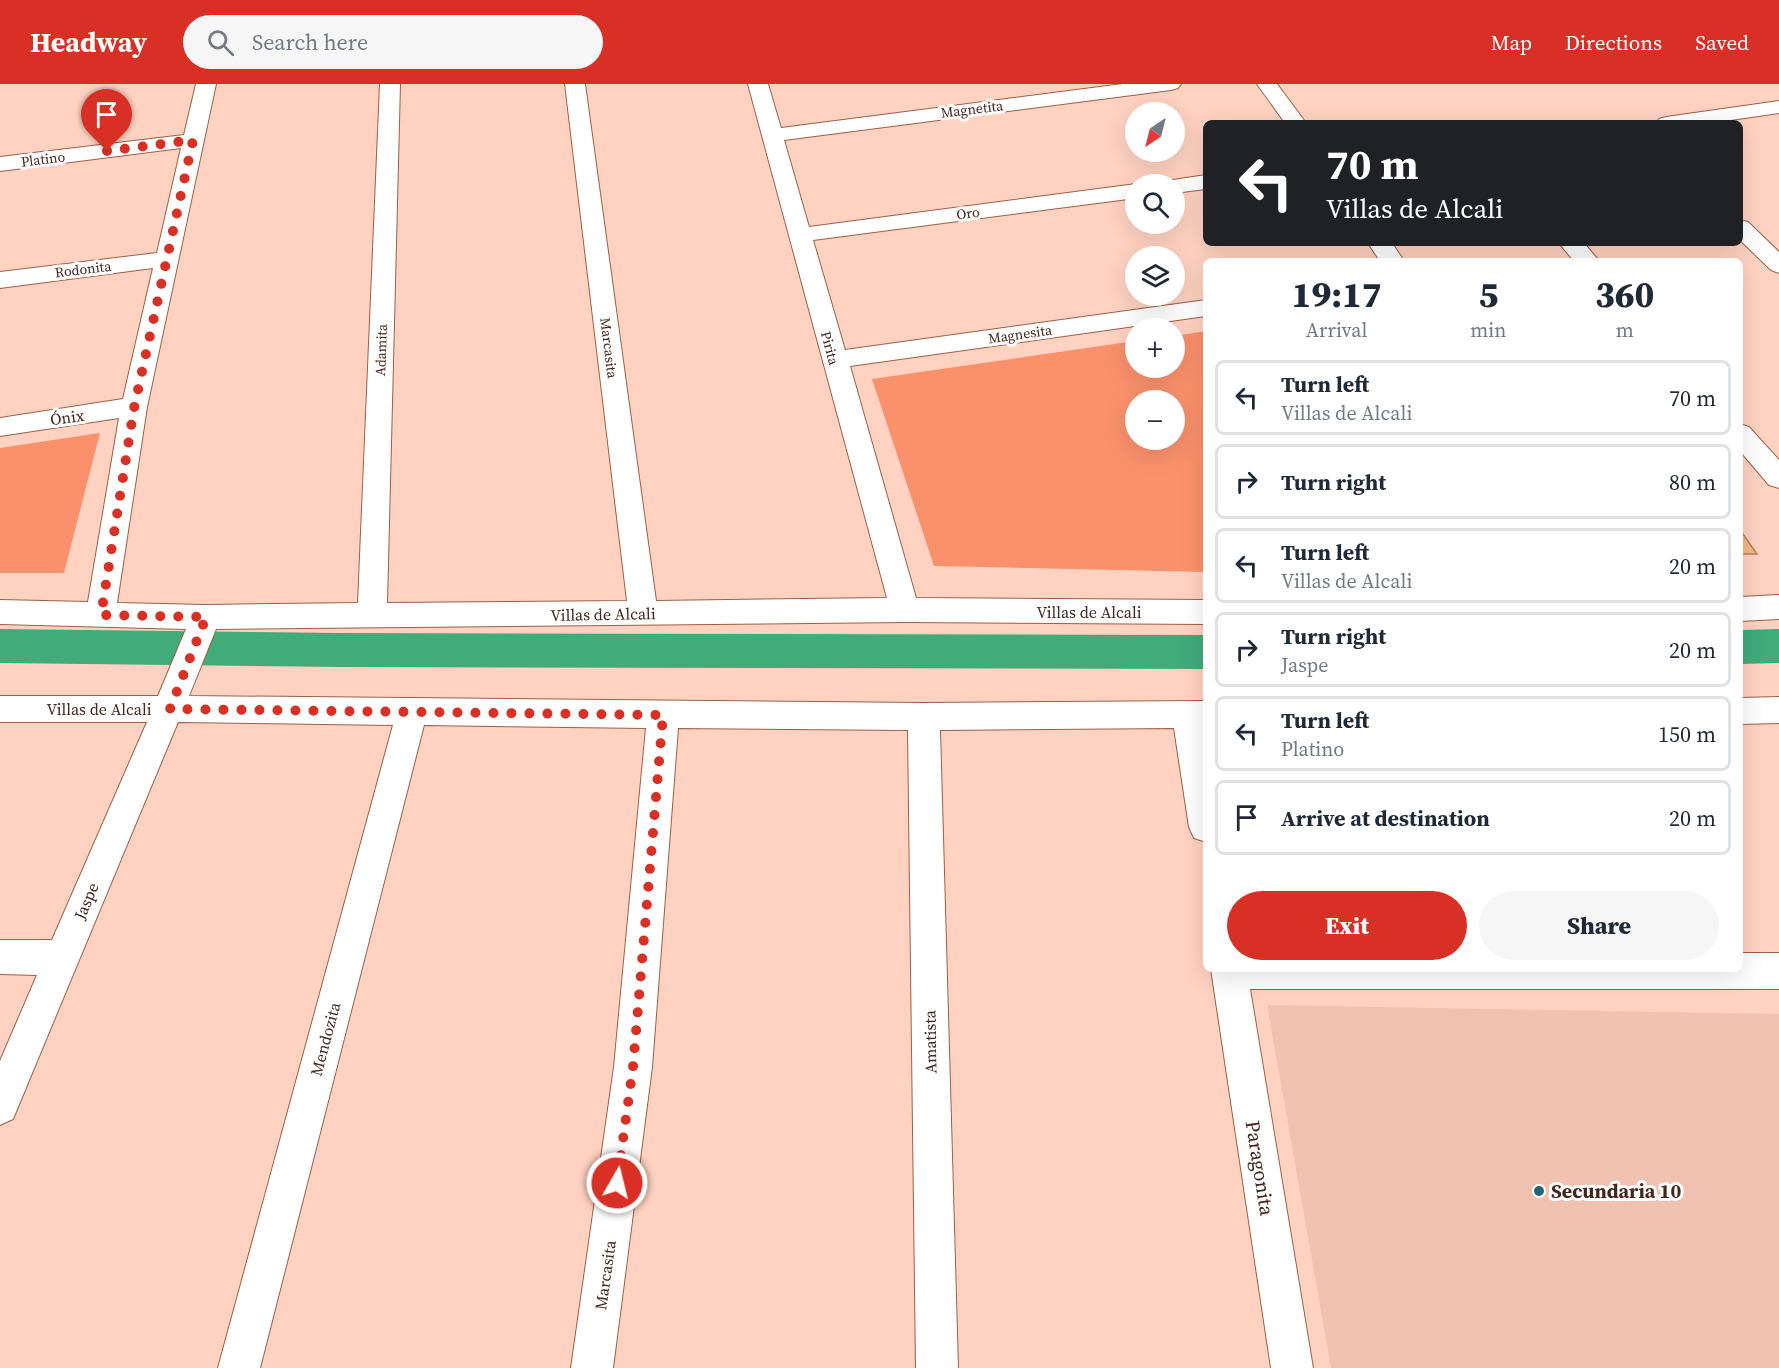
<!DOCTYPE html>
<meta charset="utf-8">
<style>
:root{--surface:#fff;--page:#f6f6f7;--text:#1f2937;--muted:#747a83;--line:#e0e1e3;--accent:#d93025}
body{margin:0;font-family:"Source Serif 4",serif;background:var(--page);color:var(--text);height:100vh;display:flex;flex-direction:column;font-size:22px;white-space:nowrap}
*{box-sizing:border-box;margin:0}
p{font-size:20px;color:var(--muted)}
.icon{flex:none;width:33px;height:33px;fill:none;stroke:currentColor;stroke-width:2;stroke-linecap:round;stroke-linejoin:round}
.map{position:relative;flex:1;overflow:hidden}
.panel{position:absolute;left:1203px;top:174px;width:540px;height:714px;display:flex;flex-direction:column;background:var(--surface);border-radius:9px;box-shadow:0 6px 24px #0002}
.panel>*{flex:none}
.hud{position:absolute;left:1203px;top:36px;width:540px;height:126px;border-radius:9px;box-shadow:0 6px 24px #0002;background:#202124;color:#fff;overflow:hidden}
.needle{width:39px;rotate:215deg}
.fabs{position:absolute;left:1125px;top:18px;display:grid;gap:12px}
.fabs a{display:grid;place-items:center;width:60px;height:60px;border-radius:50%;background:var(--surface);box-shadow:0 6px 24px #0002;font-size:30px}
.pin{position:absolute;display:grid;place-items:center;width:51px;height:51px;color:#fff;margin:-62px -26px;border-radius:50% 50% 50% 0;rotate:-45deg;box-shadow:0 0 6px #0007}
.pin .icon{rotate:45deg}
.me{position:absolute;width:66px;margin:-33px;rotate:8deg;stroke-linejoin:round;filter:drop-shadow(0 0 4px #0008)}
.turn{display:flex;align-items:center;gap:21px;height:126px;padding:0 24px;font-size:27px}
.turn .icon{width:78px;height:78px;stroke-width:2.5}
.turn b{display:block;font-size:42px;line-height:51px}
.eta{display:flex;justify-content:space-evenly;align-items:center;height:102px;text-align:center}
.eta b{font-size:36px;font-weight:800;line-height:42px}
.action{display:flex;gap:12px;margin-top:auto;padding:12px 24px}
.action a{flex:1;height:69px;border-radius:36px;background:var(--accent);color:#fff;font-size:24px;font-weight:800;line-height:69px;text-align:center}
.action a+a{background:var(--page);color:var(--text)}
ul{padding:0;list-style:none}
li{display:flex;align-items:center;gap:18px;height:75px;margin:0 12px 9px;padding:0 12px;border:3px solid var(--line);border-radius:9px}
li div{flex:1}
li b{display:block;font-size:22px}
li em{font-style:normal}
header{display:flex;align-items:center;gap:36px;box-sizing:border-box;height:84px;padding:0 30px;background:var(--accent);color:#fff}
header strong{font-size:28px}
nav{display:flex;gap:33px;margin-inline-start:auto;font-size:21px}
.search{width:420px;height:54px;background:var(--page);display:flex;align-items:center;gap:15px;box-sizing:border-box;padding:0 21px;border-radius:33px;color:var(--muted);font-size:22px}
.map>svg:first-child{display:block}
</style>
<header>
<strong>Headway</strong>
<div class="search"><svg class="icon" aria-label="search" viewBox="0 0 24 24"><circle cx="10" cy="10" r="6"/><path d="M15 15l6 6"/></svg>Search here</div>
<nav><a>Map</a><a>Directions</a><a>Saved</a></nav>
</header>
<div class="map">
<svg width="1779" height="1284" viewBox="0 0 1779 1284">
<rect width="100%" height="100%" fill="#ffd2c2"/>
<path fill="#f2c2b0" d="M 1267,921 L 1779,930 L 1779,1284 L 1331,1284 Z"/>
<path fill="#fb916c" fill-rule="evenodd" d="M 1206,247 L 1206,488 L 934,482 L 872,295 L 1135,257 L 1136,284 L 1174,284 L 1175,252 ZM 1136,316 L 1174,316 L 1174,356 L 1136,356 Z
M 100,349 L 64,489 L 0,489 L 0,364 Z"/>
<g fill="none" stroke-linecap="round" stroke-linejoin="round">
<path fill="#41ab7a" fill-rule="evenodd" d="M 0,545 L 342,549 L 1206,551 L 1206,585 L 342,583 L 0,579 Z
M 1779,545 L 1779,579 L 1740,580 L 1740,546 Z"/>
</g>
<path fill="#f4b989" stroke="#b88152" stroke-width="1.5" d="M 1740,446 L 1757,470 L 1740,470 Z"/>
<g fill="none" stroke-linecap="round" stroke-linejoin="round">
<g stroke="#a05e47" stroke-width="2">
<path id="minor" d="M 196,0 L 216,0 L 147,323 L 117,519 L 206,521 L 358,519 L 380,0 L 400,0 L 387,519 L 627,517 L 565,0 L 585,0 L 656,517 L 887,514 L 748,0 L 768,0 L 781,44 L 1123,0 L 1181,0 L 1178,4 L 1171,6 L 784,56 L 809,143 L 1136,100 L 1137,100 L 1136,114 L 813,156 L 845,266 L 1206,216 L 1206,232 L 850,282 L 916,514 L 1206,516 L 1206,540 L 905,538 L 216,545 L 189,612 L 924,619 L 1206,617 L 1206,758 L 1194,754 L 1189,743 L 1174,644 L 940,646 L 958,1284 L 916,1284 L 908,646 L 678,644 L 652,983 L 613,1284 L 571,1284 L 614,983 L 646,644 L 424,641 L 260,1284 L 218,1284 L 393,641 L 178,638 L 13,1035 L 0,1041 L 0,977 L 37,891 L 0,890 L 0,856 L 52,856 L 147,638 L 0,638 L 0,612 L 158,612 L 186,545 L 0,540 L 0,516 L 88,518 L 119,334 L 0,352 L 0,334 L 123,315 L 153,184 L 0,204 L 0,188 L 157,169 L 181,64 L 0,87 L 0,73 L 184,51 Z
M 1257,0 L 1277,0 L 1306,39 L 1285,39 Z
M 1779,17 L 1779,29 L 1710,39 L 1656,39 L 1659,35 L 1666,33 Z
M 1206,91 L 1206,105 L 1174,109 L 1174,100 L 1164,100 L 1166,97 Z
M 1740,136 L 1748,138 L 1779,168 L 1779,189 L 1771,186 L 1740,156 Z
M 1368,159 L 1392,159 L 1404,177 L 1380,177 Z
M 1559,159 L 1584,159 L 1599,177 L 1574,177 Z
M 1740,340 L 1749,343 L 1779,376 L 1779,404 L 1769,401 L 1740,367 Z
M 1779,511 L 1779,535 L 1740,537 L 1740,513 Z
M 1779,613 L 1779,639 L 1740,640 L 1740,614 Z
M 1740,869 L 1779,869 L 1779,905 L 1250,905 L 1313,1284 L 1271,1284 L 1211,885 L 1740,885 Z"/>
</g>
<use href="#minor" fill="#fff" fill-rule="evenodd"/>
</g>
<g fill="none" stroke-linecap="round" stroke-linejoin="round">
<path stroke="#d93025" stroke-width="10" stroke-dasharray="0 18" d="M 107,67 L 193,56 L 134,324 L 101,531 L 206,533 L 170,625 L 663,631 L 633,983 L 617,1099"/>
</g>
<circle fill="#226477" stroke="#fefefe" stroke-width="2" cx="1539" cy="1107" r="6"/>
<g text-anchor="middle" stroke-width="6" stroke-linejoin="round" paint-order="stroke">
<g font-size="14" fill="#43271d" stroke="#fefefe">
<text transform="translate(972 25) rotate(-7)" y="5">Magnetita</text>
<text transform="translate(43 75) rotate(-7)" y="5">Platino</text>
<text transform="translate(968 129) rotate(-7)" y="5">Oro</text>
<text transform="translate(83 185) rotate(-7)" y="5">Rodonita</text>
<text transform="translate(1020 250) rotate(-8)" y="5">Magnesita</text>
<text transform="translate(609 264) rotate(83)" y="5">Marcasita</text>
<text transform="translate(830 264) rotate(75)" y="5">Pirita</text>
<text transform="translate(381 266) rotate(-88)" y="5">Adamita</text>
</g>
<g font-size="16" fill="#43271d" stroke="#fefefe">
<text transform="translate(67 333) rotate(-8)" y="6">Ónix</text>
<text x="1089" y="534">Villas de Alcali</text>
<text transform="translate(603 530) rotate(-1)" y="6">Villas de Alcali</text>
<text x="99" y="631">Villas de Alcali</text>
<text transform="translate(86 817) rotate(-67)" y="6">Jaspe</text>
<text transform="translate(325 955) rotate(-75)" y="6">Mendozita</text>
<text transform="translate(930 958) rotate(-91)" y="6">Amatista</text>
<text transform="translate(605 1191) rotate(-82)" y="6">Marcasita</text>
</g>
<g font-size="20" fill="#43271d" stroke="#fefefe">
<text transform="translate(1260 1084) rotate(81)" y="7">Paragonita</text>
</g>
<g font-size="20" font-weight="bold" fill="#43271d" stroke="#fefefe" text-anchor="start">
<text x="1551" y="1114">Secundaria 10</text>
</g>
</g>
</svg>
<div class="fabs">
<a><svg class="needle" viewBox="-14 -14 28 28"><path d="M0-13l5 13h-10z" fill="#e53935"/><path d="M0 13l5-13h-10z" fill="#747a83"/></svg></a>
<a><svg class="icon" aria-label="search" viewBox="0 0 24 24"><circle cx="10" cy="10" r="6"/><path d="M15 15l6 6"/></svg></a>
<a><svg class="icon" aria-label="layers" viewBox="0 0 24 24"><path d="M12 4l9 5-9 5-9-5zM3 14l9 5 9-5"/></svg></a>
<a>+</a>
<a>−</a>
</div>
<div class="pin" style="left:107px;top:67px;background:#d93025"><svg class="icon" aria-label="arrive" viewBox="0 0 24 24"><path d="M6 21V4h12l-3 4 3 4H6"/></svg></div>
<svg class="me" style="left:617px;top:1099px" viewBox="-20 -20 40 40"><circle r="17" fill="#d93025" stroke="#fff" stroke-width="3"/><path d="M0-11L8 9 0 5-8 9z" fill="#fff"/></svg>
<div class="hud">
<div class="turn"><svg class="icon" aria-label="left" viewBox="0 0 24 24"><path d="M17 20v-9H6M10 6l-5 5 5 5"/></svg><div><b>70 m</b>Villas de Alcali</div></div>
</div>
<section class="panel">
<div class="eta">
<div><b>19:17</b><p>Arrival</p></div>
<div><b>5</b><p>min</p></div>
<div><b>360</b><p>m</p></div>
</div>
<ul>
<li><svg class="icon" aria-label="left" viewBox="0 0 24 24"><path d="M17 20v-9H6M10 6l-5 5 5 5"/></svg><div><b>Turn left</b><p>Villas de Alcali</p></div><em>70 m</em></li>
<li><svg class="icon" aria-label="right" viewBox="0 0 24 24"><path d="M7 20v-9h11M14 6l5 5-5 5"/></svg><div><b>Turn right</b></div><em>80 m</em></li>
<li><svg class="icon" aria-label="left" viewBox="0 0 24 24"><path d="M17 20v-9H6M10 6l-5 5 5 5"/></svg><div><b>Turn left</b><p>Villas de Alcali</p></div><em>20 m</em></li>
<li><svg class="icon" aria-label="right" viewBox="0 0 24 24"><path d="M7 20v-9h11M14 6l5 5-5 5"/></svg><div><b>Turn right</b><p>Jaspe</p></div><em>20 m</em></li>
<li><svg class="icon" aria-label="left" viewBox="0 0 24 24"><path d="M17 20v-9H6M10 6l-5 5 5 5"/></svg><div><b>Turn left</b><p>Platino</p></div><em>150 m</em></li>
<li><svg class="icon" aria-label="arrive" viewBox="0 0 24 24"><path d="M6 21V4h12l-3 4 3 4H6"/></svg><div><b>Arrive at destination</b></div><em>20 m</em></li>
</ul>
<div class="action"><a>Exit</a><a>Share</a></div>
</section>
</div>
